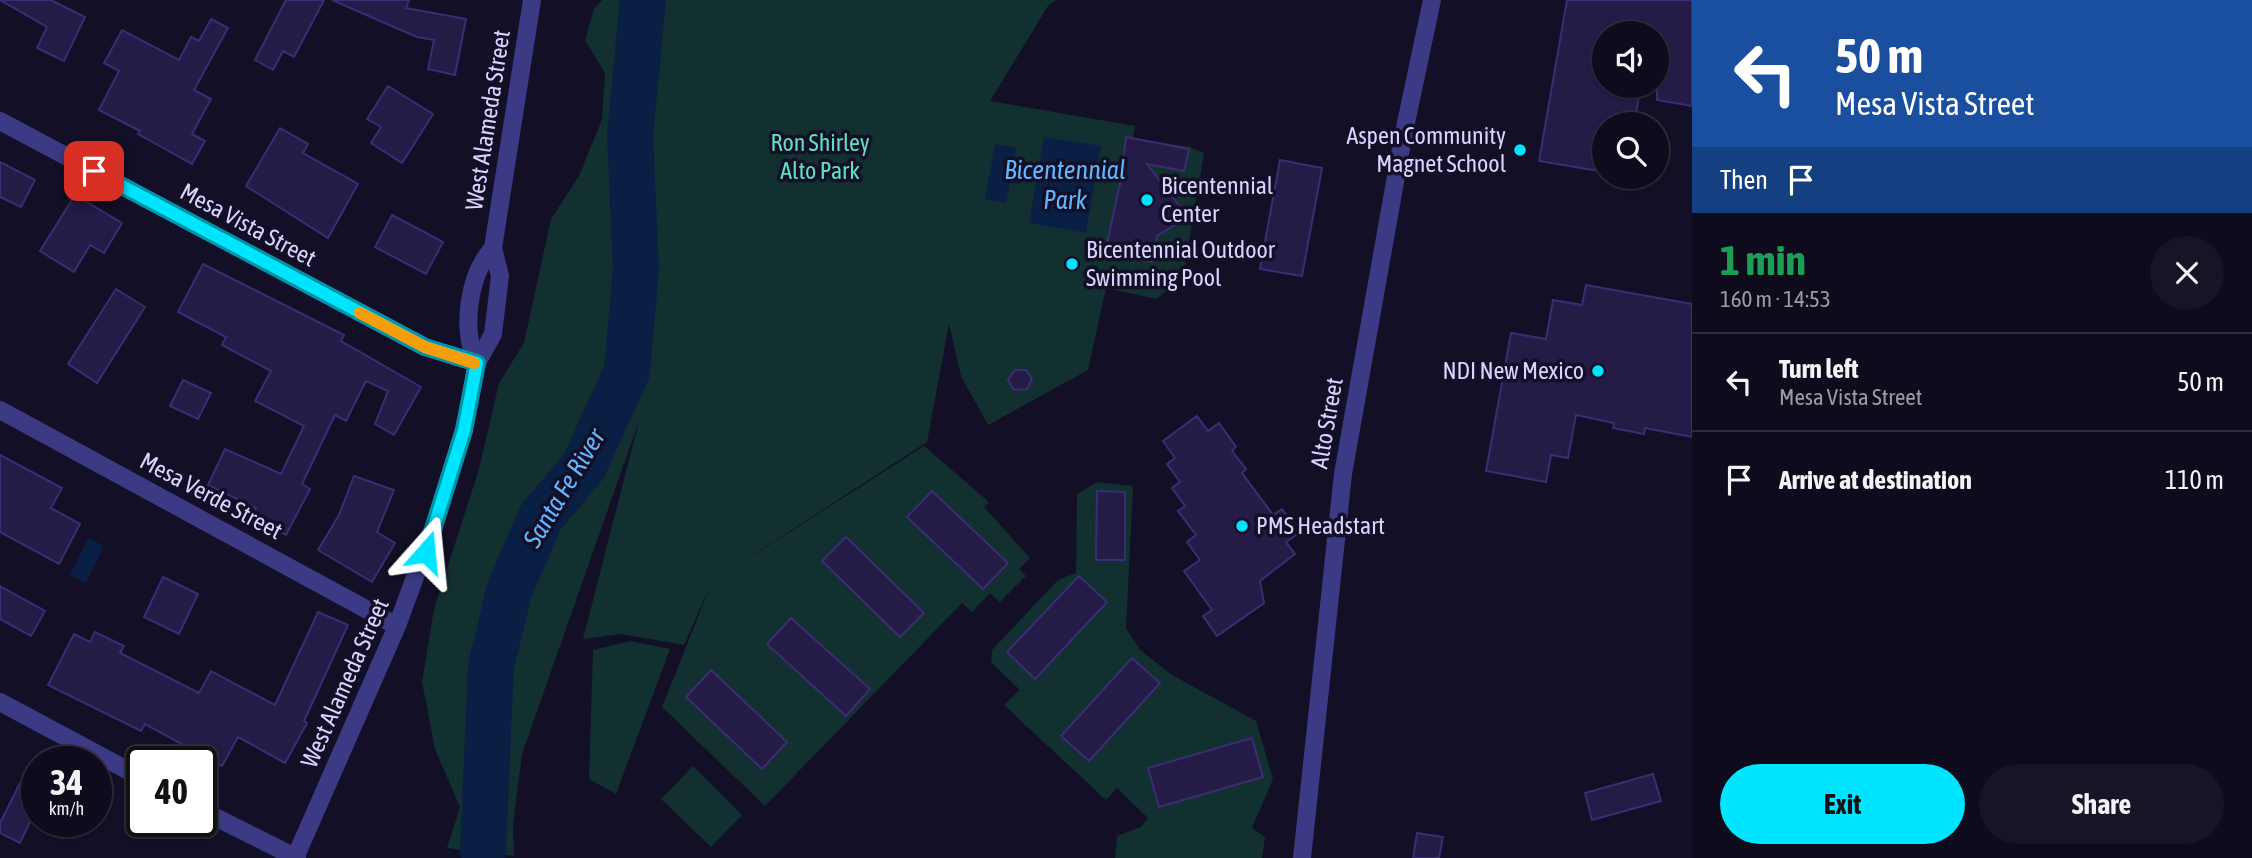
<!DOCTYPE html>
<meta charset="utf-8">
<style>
:root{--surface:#0e0b1c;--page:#171425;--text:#f1f3f6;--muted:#9b9ba3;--line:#2e2b3b;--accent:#00e5ff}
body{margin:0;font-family:"Asap Condensed",sans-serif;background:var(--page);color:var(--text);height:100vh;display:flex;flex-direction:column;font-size:26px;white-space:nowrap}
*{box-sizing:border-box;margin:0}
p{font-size:23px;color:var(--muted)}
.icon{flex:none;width:38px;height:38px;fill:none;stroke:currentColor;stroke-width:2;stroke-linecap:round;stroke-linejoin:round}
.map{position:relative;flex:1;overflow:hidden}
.side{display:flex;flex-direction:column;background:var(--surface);width:560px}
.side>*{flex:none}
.guide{background:#1a4fa0;color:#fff;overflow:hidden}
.controls{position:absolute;left:1592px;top:21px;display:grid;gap:14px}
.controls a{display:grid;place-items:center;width:77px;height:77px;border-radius:50%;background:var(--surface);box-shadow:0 2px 5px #0004,0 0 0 2px var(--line);font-size:35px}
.speed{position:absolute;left:21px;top:746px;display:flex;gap:14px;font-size:35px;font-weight:700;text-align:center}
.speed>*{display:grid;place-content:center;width:91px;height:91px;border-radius:50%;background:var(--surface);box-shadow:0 2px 5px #0004,0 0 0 2px var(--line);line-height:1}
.speed small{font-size:18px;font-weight:400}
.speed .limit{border:4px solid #111;border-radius:10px;background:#fff;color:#111}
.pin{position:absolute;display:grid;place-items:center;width:60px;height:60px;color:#fff;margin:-30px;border-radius:14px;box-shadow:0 4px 10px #0006}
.me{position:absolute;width:77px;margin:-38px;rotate:18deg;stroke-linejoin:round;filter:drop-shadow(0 0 5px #0008)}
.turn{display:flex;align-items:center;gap:24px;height:147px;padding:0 28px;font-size:32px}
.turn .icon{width:91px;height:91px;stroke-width:2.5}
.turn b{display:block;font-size:49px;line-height:60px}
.then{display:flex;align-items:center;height:66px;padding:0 28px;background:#0003;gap:14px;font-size:26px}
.round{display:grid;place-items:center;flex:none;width:74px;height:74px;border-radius:37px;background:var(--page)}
.overview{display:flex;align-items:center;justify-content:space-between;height:119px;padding:0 28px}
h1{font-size:42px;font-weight:700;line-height:52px;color:#1e9e55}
.cta{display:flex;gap:14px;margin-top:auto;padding:14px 28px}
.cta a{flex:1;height:80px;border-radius:42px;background:var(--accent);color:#111;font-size:28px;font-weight:700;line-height:80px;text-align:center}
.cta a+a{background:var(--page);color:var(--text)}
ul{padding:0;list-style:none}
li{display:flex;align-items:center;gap:21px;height:98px;padding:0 28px;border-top:2px solid var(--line)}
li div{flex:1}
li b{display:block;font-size:26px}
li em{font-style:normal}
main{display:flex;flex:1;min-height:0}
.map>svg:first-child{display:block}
</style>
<main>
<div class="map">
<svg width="1692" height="858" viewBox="0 0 1692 858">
<rect width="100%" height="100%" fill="#130f26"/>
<path fill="#12302f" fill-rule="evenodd" d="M 602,0 L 1056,0 L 1048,6 L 990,101 L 1135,126 L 1133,138 L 1190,147 L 1204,153 L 1185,266 L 1178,282 L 1156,299 L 1106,288 L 1088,370 L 988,425 L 961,376 L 949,324 L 927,442 L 721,576 L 924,446 L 989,502 L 984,507 L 1030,558 L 1019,569 L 1026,576 L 1000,602 L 990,593 L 972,612 L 962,603 L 765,806 L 662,707 L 712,582 L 684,645 L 621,634 L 583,639 L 639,421 L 522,754 L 513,824 L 514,856 L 447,848 L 460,807 L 435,749 L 422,682 L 434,609 L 479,469 L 499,383 L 524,343 L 551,219 L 579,176 L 602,119 L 605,73 L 585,40 L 594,9 ZM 933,491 L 1008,563 L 983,589 L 908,517 ZM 846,537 L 923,612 L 900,637 L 822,562 ZM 791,618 L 869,689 L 845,715 L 767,644 ZM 711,670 L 787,742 L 762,768 L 686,697 Z
M 1097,482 L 1133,486 L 1126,628 L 1140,650 L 1172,675 L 1256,721 L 1273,779 L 1252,828 L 1265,837 L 1262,858 L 1115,858 L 1117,836 L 1141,827 L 1148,818 L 1117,788 L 1106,800 L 1004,705 L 1020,690 L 991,662 L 992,650 L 1058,580 L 1076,573 L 1077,494 Z
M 630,641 L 670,649 L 616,794 L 589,779 L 593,650 Z
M 693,766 L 742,815 L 711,847 L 661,799 Z"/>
<path fill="#0a1f44" d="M 1044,137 L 1101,146 L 1086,233 L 1029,223 Z
M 995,144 L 1016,148 L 1013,167 L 1022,169 L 1020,184 L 1010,183 L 1006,203 L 985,199 Z
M 88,538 L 104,546 L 86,583 L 70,575 Z"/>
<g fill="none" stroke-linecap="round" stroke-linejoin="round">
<path stroke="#0a1f44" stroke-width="46" d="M 483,850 L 491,666 L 510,588 L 541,517 L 584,466 L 627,371 L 636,269 L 630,135 L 643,0"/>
</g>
<path fill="#241b47" stroke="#3b2d73" stroke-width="2" d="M 0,0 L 51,0 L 85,17 L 64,61 L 37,48 L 47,27 Z
M 286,0 L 324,0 L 294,57 L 283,51 L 273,70 L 255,60 Z
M 332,0 L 409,0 L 406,8 L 466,19 L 455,75 L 428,69 L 434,40 L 417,37 Z
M 1567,0 L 1692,0 L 1692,106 L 1657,100 L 1657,33 L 1605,33 L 1605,86 L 1641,86 L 1634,124 L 1605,124 L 1605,172 L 1539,161 Z
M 211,19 L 228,28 L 194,90 L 211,99 L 192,134 L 205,141 L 192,164 L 138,134 L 140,131 L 99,110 L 119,71 L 104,63 L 122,30 L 179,60 L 191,37 L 199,41 Z
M 388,86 L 433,114 L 402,163 L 371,143 L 381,127 L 367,119 Z
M 280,128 L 308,144 L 303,153 L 358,184 L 328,238 L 246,186 Z
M 1126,137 L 1189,149 L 1184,171 L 1147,164 L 1181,208 L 1178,223 L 1157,236 L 1152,262 L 1105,253 L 1121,179 Z
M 1280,160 L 1322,168 L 1302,276 L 1260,269 Z
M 0,162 L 35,180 L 21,207 L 0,197 Z
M 75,195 L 122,223 L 104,253 L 90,245 L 74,272 L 40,251 Z
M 392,215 L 443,242 L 426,274 L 375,247 Z
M 203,264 L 344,335 L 341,341 L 421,387 L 394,435 L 375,424 L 388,391 L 366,381 L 346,421 L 335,415 L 302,484 L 310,489 L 286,535 L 252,517 L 256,508 L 208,485 L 225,449 L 281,474 L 304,426 L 255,401 L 271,371 L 222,345 L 226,337 L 178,312 Z
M 1586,285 L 1692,304 L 1692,437 L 1645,428 L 1644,434 L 1613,428 L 1614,423 L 1576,415 L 1568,458 L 1551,455 L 1546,482 L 1486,471 L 1511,333 L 1546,339 L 1553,300 L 1582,305 Z
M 116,289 L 145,307 L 97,383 L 68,364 Z
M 1015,370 L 1026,370 L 1032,379 L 1027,389 L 1014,390 L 1008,380 Z
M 183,380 L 211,393 L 198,419 L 170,406 Z
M 1197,416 L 1208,431 L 1219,423 L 1236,447 L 1232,451 L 1246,469 L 1242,473 L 1273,515 L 1282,509 L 1299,533 L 1286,542 L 1295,554 L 1260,581 L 1264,603 L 1217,636 L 1203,616 L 1212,610 L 1184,571 L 1200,560 L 1187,542 L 1196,535 L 1178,511 L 1185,506 L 1172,488 L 1180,482 L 1167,464 L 1175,458 L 1163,441 Z
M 0,455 L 62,488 L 51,508 L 80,524 L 59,564 L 0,532 Z
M 354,476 L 394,490 L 377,532 L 395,543 L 372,582 L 318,550 L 339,515 Z
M 932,491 L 1008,563 L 983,589 L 907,517 Z
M 1097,491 L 1125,492 L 1125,560 L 1096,560 Z
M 846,537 L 924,613 L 900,637 L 822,561 Z
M 1079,576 L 1107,602 L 1035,679 L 1007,652 Z
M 163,577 L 198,594 L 179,634 L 144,617 Z
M 0,586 L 45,611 L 31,636 L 0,619 Z
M 318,612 L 348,625 L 304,721 L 307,723 L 285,763 L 238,737 L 222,766 L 145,724 L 141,731 L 48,685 L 74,634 L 90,642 L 95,632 L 124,646 L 120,653 L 199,693 L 211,671 L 275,705 Z
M 791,618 L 870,689 L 846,716 L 767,644 Z
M 1132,658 L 1160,683 L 1089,761 L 1061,736 Z
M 711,670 L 787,742 L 762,769 L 686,697 Z
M 1252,738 L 1263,777 L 1159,807 L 1148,768 Z
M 1653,774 L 1661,801 L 1592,820 L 1585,793 Z
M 20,783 L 37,791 L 37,807 L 20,843 L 0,833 L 0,823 Z
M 1417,833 L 1443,837 L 1439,858 L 1413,858 Z"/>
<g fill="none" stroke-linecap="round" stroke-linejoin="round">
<path stroke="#3d3a85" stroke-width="18" d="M 0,121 L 425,347 L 477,363
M 477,363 C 461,330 468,275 493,248 L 532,0
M 0,410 L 397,626
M 0,702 L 142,778
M 201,810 L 297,858
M 295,858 L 397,626 L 436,520 L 464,430 L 477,363 L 493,334 L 500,276 L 493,248
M 1302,858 L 1343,474 L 1403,137 L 1432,0"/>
</g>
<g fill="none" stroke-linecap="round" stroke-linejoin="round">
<g stroke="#0095a6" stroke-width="18">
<path id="route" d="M 94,171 L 425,347 L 477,363 L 464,430 L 426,552"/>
</g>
<use href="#route" stroke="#00e5ff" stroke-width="12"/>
<path stroke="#f59e0b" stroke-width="12" d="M 360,313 L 425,347 L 474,363"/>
</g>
<g fill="#00e5ff" stroke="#130f26" stroke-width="2.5">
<circle cx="1520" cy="150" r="7"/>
<circle cx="1147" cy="200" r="7"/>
<circle cx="1072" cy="264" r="7"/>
<circle cx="1598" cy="371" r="7"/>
<circle cx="1242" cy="526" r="7"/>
</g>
<g text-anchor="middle" stroke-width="7" stroke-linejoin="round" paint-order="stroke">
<g font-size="24" fill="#d9d4ff" stroke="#130f26">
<text transform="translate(488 120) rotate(-81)" y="8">West Alameda Street</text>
<text transform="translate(248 225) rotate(28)" y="8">Mesa Vista Street</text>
<text transform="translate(1327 423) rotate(-80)" y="8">Alto Street</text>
<text transform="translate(211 496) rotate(28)" y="8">Mesa Verde Street</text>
<text transform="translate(345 683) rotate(-66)" y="8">West Alameda Street</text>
</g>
<g font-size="24" fill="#d9d4ff" stroke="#130f26" text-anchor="start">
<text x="1506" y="144" text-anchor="end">Aspen Community<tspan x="1506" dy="28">Magnet School</tspan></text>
<text x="1161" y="194">Bicentennial<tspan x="1161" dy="28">Center</tspan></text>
<text x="1086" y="258">Bicentennial Outdoor<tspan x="1086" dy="28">Swimming Pool</tspan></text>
<text x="1584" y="379" text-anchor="end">NDI New Mexico</text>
<text x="1256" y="534">PMS Headstart</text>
</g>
<g font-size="24" fill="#5fe0c0" stroke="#130f26">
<text x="820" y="151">Ron Shirley<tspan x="820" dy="28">Alto Park</tspan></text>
</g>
<g font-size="26" font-style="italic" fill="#62b6ff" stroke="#130f26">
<text x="1065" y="179">Bicentennial<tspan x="1065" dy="30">Park</tspan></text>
<text transform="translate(564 488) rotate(-59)" y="9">Santa Fe River</text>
</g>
</g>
</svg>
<div class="controls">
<a><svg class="icon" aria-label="sound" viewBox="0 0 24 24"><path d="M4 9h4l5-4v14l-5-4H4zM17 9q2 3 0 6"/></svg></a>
<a><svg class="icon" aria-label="search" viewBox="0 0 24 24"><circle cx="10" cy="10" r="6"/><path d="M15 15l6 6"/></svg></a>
</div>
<div class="speed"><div>34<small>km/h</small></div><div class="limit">40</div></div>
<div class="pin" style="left:94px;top:171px;background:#d93025"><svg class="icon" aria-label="arrive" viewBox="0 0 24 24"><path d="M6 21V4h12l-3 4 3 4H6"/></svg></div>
<svg class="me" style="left:426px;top:552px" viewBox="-20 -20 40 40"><path d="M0-17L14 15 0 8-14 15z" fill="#00e5ff" stroke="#fff" stroke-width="4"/></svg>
</div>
<section class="side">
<div class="guide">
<div class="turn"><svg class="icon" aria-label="left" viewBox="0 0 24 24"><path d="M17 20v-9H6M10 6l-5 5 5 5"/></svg><div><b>50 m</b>Mesa Vista Street</div></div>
<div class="then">Then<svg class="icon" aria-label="arrive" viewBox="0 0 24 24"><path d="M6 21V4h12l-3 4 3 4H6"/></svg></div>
</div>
<div class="overview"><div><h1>1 min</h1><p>160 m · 14:53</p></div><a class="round"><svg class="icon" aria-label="close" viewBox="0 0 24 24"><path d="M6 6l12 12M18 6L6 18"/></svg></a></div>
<ul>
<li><svg class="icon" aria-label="left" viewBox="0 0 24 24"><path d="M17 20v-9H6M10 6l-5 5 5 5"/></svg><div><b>Turn left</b><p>Mesa Vista Street</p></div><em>50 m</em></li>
<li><svg class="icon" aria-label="arrive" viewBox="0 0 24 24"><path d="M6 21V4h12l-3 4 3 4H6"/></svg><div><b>Arrive at destination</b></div><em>110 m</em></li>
</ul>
<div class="cta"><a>Exit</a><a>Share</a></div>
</section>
</main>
